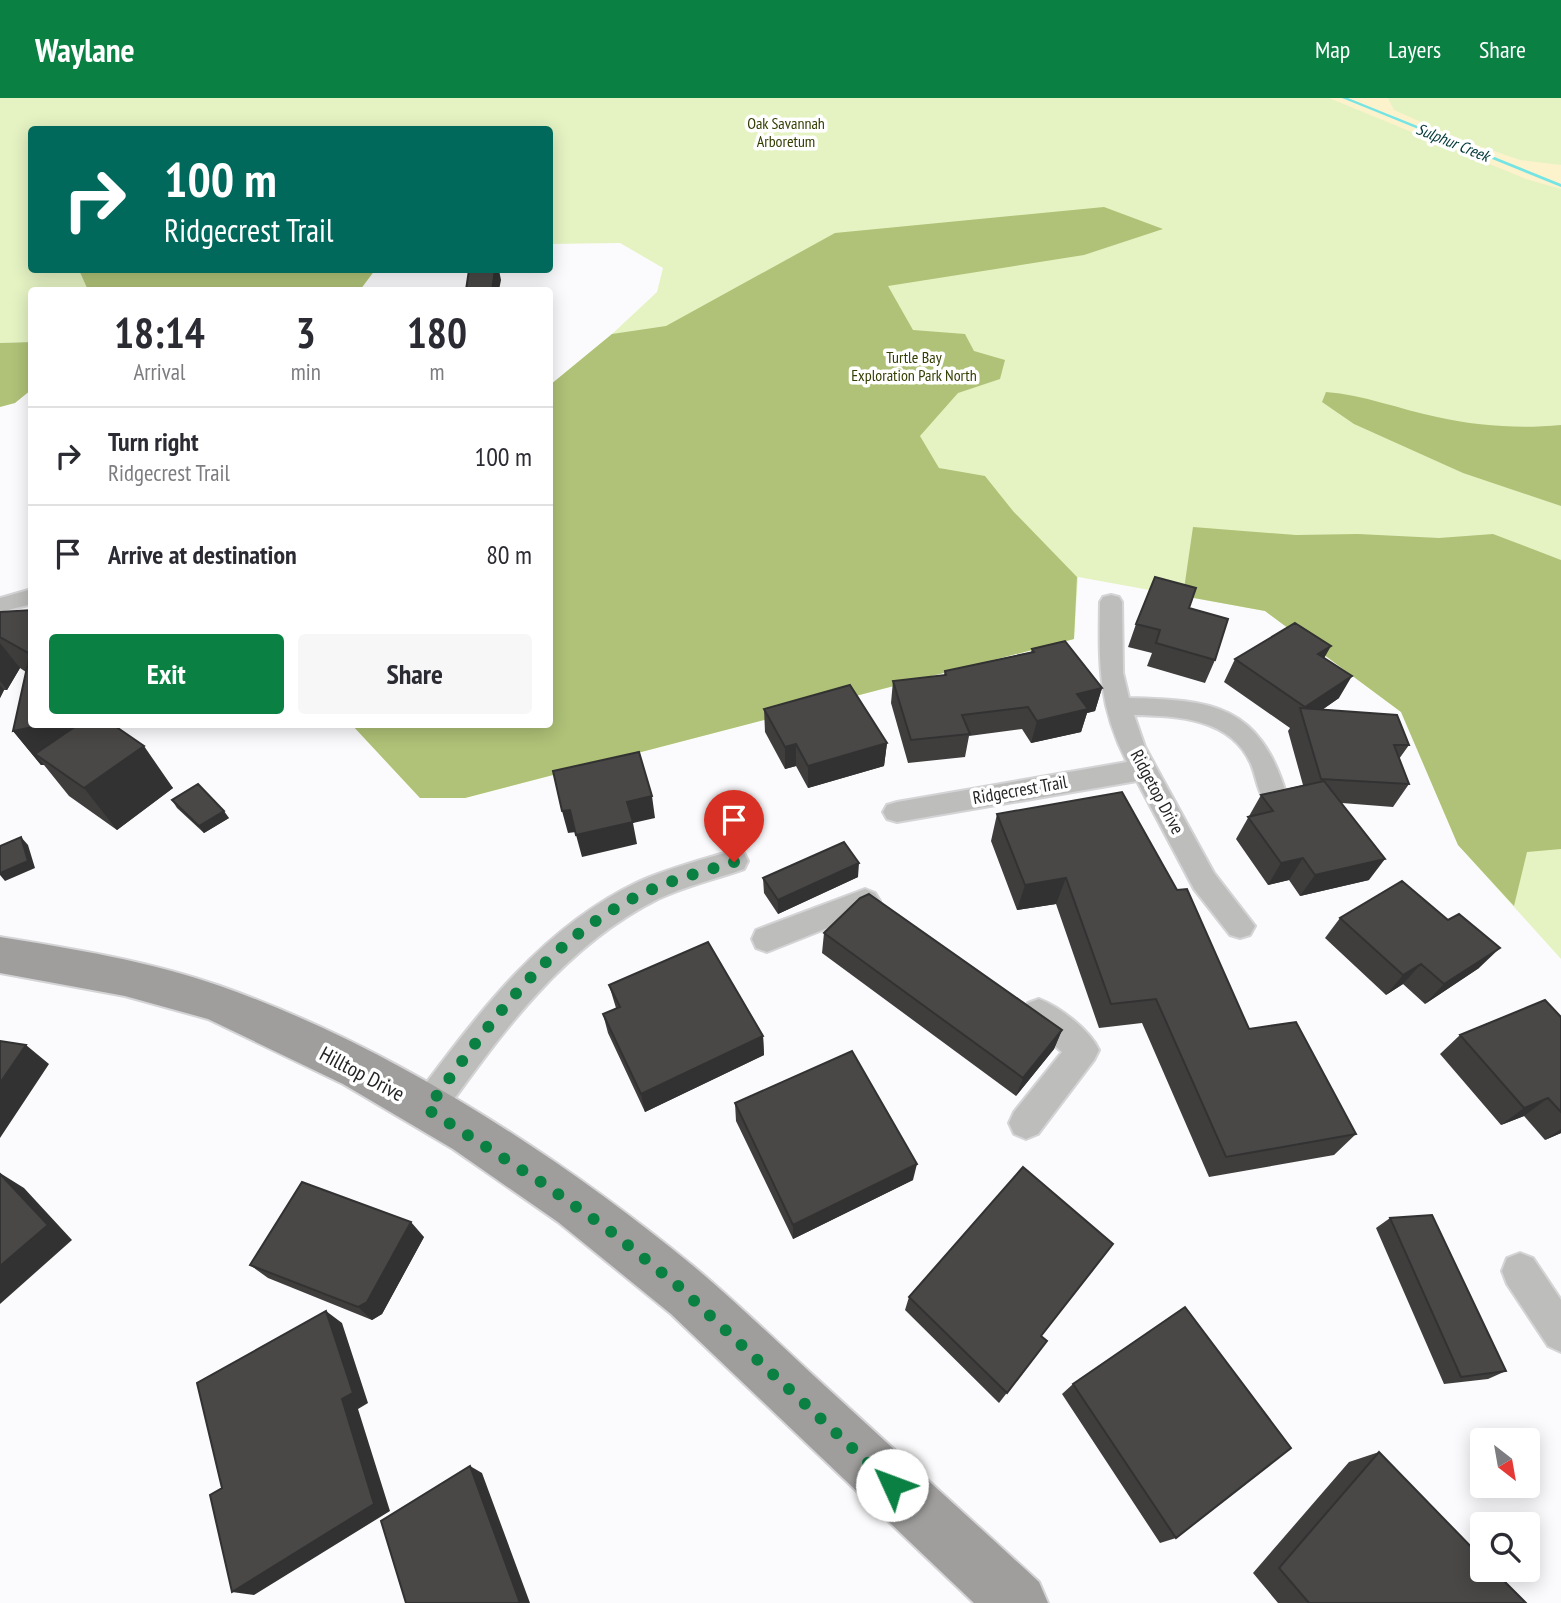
<!DOCTYPE html>
<style>
:root{--surface:#fff;--page:#f7f7f7;--text:#2b2b33;--muted:#7c7c81;--line:#e1e1e2;--accent:#0b8043}
body{margin:0;font-family:"PT Sans Narrow",sans-serif;background:var(--page);color:var(--text);height:100vh;display:flex;flex-direction:column;font-size:26px;white-space:nowrap}
*{box-sizing:border-box;margin:0}
p{font-size:23px;color:var(--muted)}
.icon{flex:none;width:38px;height:38px;fill:none;stroke:currentColor;stroke-width:2;stroke-linecap:round;stroke-linejoin:round}
.map{position:relative;flex:1;overflow:hidden}
.details{position:absolute;left:28px;top:189px;width:525px;height:441px;display:flex;flex-direction:column;background:var(--surface);border-radius:7px;box-shadow:0 4px 18px #0003}
.details>*{flex:none}
.banner{position:absolute;left:28px;top:28px;width:525px;height:147px;border-radius:7px;box-shadow:0 4px 18px #0003;background:#00695c;color:#fff;overflow:hidden}
.needle{width:46px;rotate:149deg}
.controls{position:absolute;left:1470px;top:1330px;display:grid;gap:14px}
.controls a{display:grid;place-items:center;width:70px;height:70px;border-radius:7px;background:var(--surface);box-shadow:0 4px 18px #0003;font-size:35px}
.pin{position:absolute;display:grid;place-items:center;width:60px;height:60px;color:#fff;margin:-72px -30px;border-radius:50% 50% 50% 0;rotate:-45deg;box-shadow:0 0 7px #0007}
.pin .icon{rotate:45deg}
.me{position:absolute;width:77px;margin:-38px;rotate:313deg;stroke-linejoin:round;filter:drop-shadow(0 0 5px #0008)}
.turn{display:flex;align-items:center;gap:24px;height:147px;padding:0 21px;font-size:32px}
.turn .icon{width:91px;height:91px;stroke-width:2.5}
.turn b{display:block;font-size:49px;line-height:60px}
.eta{display:flex;justify-content:space-evenly;align-items:center;height:119px;text-align:center}
.eta b{font-size:42px;font-weight:700;line-height:49px}
.action{display:flex;gap:14px;margin-top:auto;padding:14px 21px}
.action a{flex:1;height:80px;border-radius:7px;background:var(--accent);color:#fff;font-size:28px;font-weight:700;line-height:80px;text-align:center}
.action a+a{background:var(--page);color:var(--text)}
ul{padding:0;list-style:none}
li{display:flex;align-items:center;gap:21px;height:98px;padding:0 21px;border-top:2px solid var(--line)}
li div{flex:1}
li b{display:block;font-size:26px}
li em{font-style:normal}
header{display:flex;align-items:center;gap:42px;box-sizing:border-box;height:98px;padding:0 35px;background:var(--accent);color:#fff}
header strong{font-size:33px}
nav{display:flex;gap:38px;margin-inline-start:auto;font-size:24px}
.map>svg:first-child{display:block}
</style>
<header>
<strong>Waylane</strong>
<nav><a>Map</a><a>Layers</a><a>Share</a></nav>
</header>
<div class="map">
<svg width="1561" height="1505" viewBox="0 0 1561 1505">
<rect width="100%" height="100%" fill="#fbfbfd"/>
<path fill="#e5f3c3" d="M 0,0 L 1561,0 L 1561,861 L 1458,747 L 1401,614 L 1265,513 L 1078,479 L 1074,541 L 465,700 L 420,700 L 352,627 L 550,626 L 550,287 L 612,236 L 657,194 L 663,170 L 620,145 L 550,146 L 550,32 L 32,32 L 32,172 L 375,172 L 360,192 L 32,192 L 31,244 L 0,245 Z"/>
<path fill="#afc277" d="M 1104,109 L 1163,131 L 1084,157 L 888,188 L 913,232 L 965,236 L 974,253 L 1005,262 L 1000,281 L 958,295 L 920,338 L 939,370 L 985,378 L 1013,413 L 1077,479 L 1074,541 L 465,700 L 420,700 L 352,627 L 550,626 L 550,287 L 612,236 L 666,228 L 835,135 Z
M 79,172 L 375,172 L 360,192 L 88,192 Z
M 31,244 L 31,292 L 15,305 L 0,309 L 0,245 Z
M 1326,294 C 1364,297 1399,311 1437,319 C 1478,328 1519,331 1561,327 L 1561,408 L 1463,375 L 1354,326 L 1322,304 Z
M 1193,429 L 1296,437 L 1358,436 L 1439,440 L 1493,436 L 1561,462 L 1561,751 L 1527,754 L 1514,808 L 1458,747 L 1401,614 L 1265,513 L 1183,498 Z"/>
<path fill="#fcf2cc" d="M 1329,0 L 1388,0 L 1394,12 L 1462,42 L 1520,62 L 1561,67 L 1561,91 L 1526,81 Z"/>
<g fill="none" stroke-linecap="round" stroke-linejoin="round">
<path fill="#75e4e4" fill-rule="evenodd" d="M 1342,0 L 1348,0 L 1561,86 L 1561,89 Z"/>
<g stroke="#d4d4d6" stroke-width="4">
<path id="minor" d="M 32,491 L 32,506 L 0,514 L 0,500 Z
M 1111,497 L 1119,499 L 1122,504 L 1123,575 L 1129,600 C 1213,602 1259,607 1286,695 L 1282,702 L 1273,705 L 1264,702 C 1257,691 1256,678 1251,666 C 1231,620 1177,618 1134,617 L 1145,649 L 1214,775 L 1255,828 L 1250,837 L 1240,840 L 1230,837 L 1194,791 L 1137,683 L 897,724 L 887,721 L 883,714 L 887,707 L 897,704 L 1127,664 C 1098,608 1099,565 1100,504 L 1103,499 Z
M 734,752 L 744,755 L 748,763 L 744,771 C 716,781 685,788 658,801 C 562,849 500,937 439,1022 L 427,1027 L 415,1022 L 410,1011 L 415,1000 C 478,916 541,830 638,784 C 669,770 702,762 734,752 Z
M 865,791 L 875,795 L 880,803 L 875,811 L 767,854 L 756,850 L 752,841 L 756,832 Z
M 1039,901 C 1060,909 1090,932 1099,952 L 1094,962 L 1038,1036 L 1026,1041 L 1014,1036 L 1009,1025 L 1014,1014 L 1062,954 L 1028,925 L 1023,915 L 1028,905 Z
M 1520,1155 L 1533,1160 L 1561,1202 L 1561,1254 L 1548,1248 L 1507,1186 L 1502,1173 L 1507,1160 Z"/>
</g>
<g stroke="#d4d4d6" stroke-width="4">
<path id="secondary" d="M 0,839 C 74,851 149,863 220,888 C 388,947 555,1055 692,1167 C 734,1202 773,1240 813,1277 C 888,1346 964,1415 1039,1484 L 1048,1505 L 974,1505 L 671,1216 L 558,1124 L 453,1051 L 343,986 L 208,921 L 125,898 L 0,875 Z"/>
</g>
<use href="#minor" fill="#bdbdbc" fill-rule="evenodd"/>
<use href="#secondary" fill="#9f9e9d" fill-rule="evenodd"/>
</g>
<path fill="#3f3e3d" d="M 1189,510 L 1215,562 L 1205,585 L 1147,568 L 1152,555 L 1128,549 L 1136,526 Z
M 32,512 L 32,626 L 114,626 L 173,690 L 117,732 L 69,698 L 44,667 L 41,667 L 13,633 L 26,574 L 20,570 L 7,592 L 4,592 L 0,600 L 0,514 Z
M 1032,551 L 1102,590 L 1095,613 L 1087,615 L 1081,634 L 1031,645 L 1022,631 L 969,638 L 965,659 L 908,665 L 891,605 L 893,583 L 944,577 L 945,573 L 1031,554 Z
M 1324,560 L 1339,600 L 1322,612 L 1409,647 L 1399,661 L 1409,686 L 1393,709 L 1342,705 L 1369,782 L 1300,798 L 1289,782 L 1268,787 L 1236,741 L 1261,697 L 1303,687 L 1288,633 L 1290,630 L 1224,584 L 1235,561 Z
M 764,611 L 887,645 L 884,668 L 808,690 L 796,668 L 785,671 L 765,634 Z
M 172,702 L 229,720 L 204,735 L 177,710 Z
M 997,716 L 1249,931 L 1356,1036 L 1334,1057 L 1209,1079 L 1142,925 L 1099,930 L 1056,806 L 1017,812 L 991,743 Z
M 858,779 L 778,816 L 764,795 L 763,780 Z
M 1340,820 L 1479,870 L 1425,906 L 1403,886 L 1386,897 L 1325,840 Z
M 824,835 L 1062,932 L 1054,951 L 1016,998 L 822,855 Z
M 609,887 L 763,938 L 764,957 L 645,1014 L 608,935 L 603,916 L 616,910 Z
M 1561,919 L 1561,1035 L 1545,1042 L 1524,1018 L 1501,1027 L 1440,956 L 1460,937 Z
M 735,1005 L 913,1082 L 793,1141 L 736,1023 Z
M 1390,1120 L 1506,1273 L 1488,1281 L 1444,1286 L 1376,1130 Z
M 424,1139 L 382,1216 L 372,1222 L 268,1180 L 250,1167 Z
M 909,1199 L 1041,1238 L 1047,1243 L 999,1305 L 905,1212 Z
M 1073,1286 L 1176,1440 L 1160,1445 L 1062,1296 Z
M 1379,1354 L 1526,1505 L 1278,1505 L 1253,1475 L 1349,1364 Z"/>
<path fill="#333232" d="M 495,172 L 499,172 L 501,182 L 499,192 L 492,192 Z
M 0,545 L 20,570 L 7,592 L 0,583 Z
M 1331,548 L 1318,571 L 1318,556 Z
M 1352,578 L 1339,600 L 1304,624 L 1301,615 L 1305,609 Z
M 0,587 L 4,592 L 0,600 Z
M 1102,590 L 1095,613 L 1087,615 L 1081,634 L 1031,645 L 1037,623 L 1077,596 Z
M 49,626 L 114,626 L 111,653 L 35,656 L 44,667 L 41,667 L 13,633 Z
M 887,645 L 884,668 L 808,690 L 808,668 Z
M 796,646 L 796,668 L 785,671 L 785,649 Z
M 144,648 L 173,690 L 117,732 L 84,690 Z
M 652,698 L 655,720 L 633,725 L 637,746 L 582,759 L 576,737 L 627,704 Z
M 570,712 L 576,734 L 568,735 L 562,713 Z
M 224,713 L 229,720 L 204,735 L 199,728 Z
M 21,739 L 28,747 L 35,770 L 5,783 L 0,777 L 0,775 Z
M 1303,760 L 1289,782 L 1268,787 L 1281,765 Z
M 1385,761 L 1369,782 L 1300,798 L 1315,777 Z
M 859,765 L 858,779 L 778,816 L 778,802 Z
M 1066,780 L 1056,806 L 1017,812 L 1025,787 Z
M 1500,850 L 1479,870 L 1425,906 L 1444,886 Z
M 1421,866 L 1403,886 L 1386,897 L 1403,877 Z
M 1062,932 L 1054,951 L 1016,998 L 1023,980 Z
M 763,938 L 764,957 L 645,1014 L 641,996 Z
M 26,947 L 49,966 L 0,1040 L 0,985 Z
M 1548,1000 L 1524,1018 L 1501,1027 L 1524,1010 Z
M 1561,1031 L 1561,1035 L 1545,1042 Z
M 917,1066 L 913,1082 L 793,1141 L 793,1127 Z
M 0,1075 L 24,1090 L 72,1142 L 0,1206 Z
M 411,1124 L 424,1139 L 382,1216 L 372,1222 L 358,1209 Z
M 326,1213 L 342,1225 L 368,1305 L 358,1311 L 390,1413 L 254,1497 L 232,1494 L 342,1301 Z
M 470,1368 L 482,1375 L 530,1505 L 520,1505 Z"/>
<path fill="#494847" stroke="#333232" stroke-width="2" d="M 469,172 L 495,172 L 492,192 L 466,192 Z
M 1155,479 L 1196,490 L 1189,510 L 1228,521 L 1215,562 L 1156,545 L 1160,532 L 1136,526 Z
M 32,512 L 32,626 L 49,626 L 13,633 L 30,556 L 0,539 L 0,514 Z
M 1295,525 L 1331,548 L 1318,556 L 1352,578 L 1305,609 L 1235,561 Z
M 1065,543 L 1102,590 L 1077,596 L 1088,611 L 1037,623 L 1028,609 L 962,617 L 970,636 L 911,642 L 893,583 L 946,577 L 945,573 L 1034,554 L 1032,551 Z
M 850,587 L 887,645 L 808,668 L 796,646 L 785,649 L 764,611 Z
M 1300,610 L 1397,617 L 1409,647 L 1394,647 L 1409,686 L 1321,681 Z
M 79,626 L 112,626 L 144,648 L 84,690 L 35,656 Z
M 639,654 L 652,698 L 627,704 L 633,724 L 576,737 L 570,712 L 562,713 L 553,673 Z
M 1324,683 L 1385,761 L 1315,777 L 1303,760 L 1281,765 L 1248,719 L 1273,713 L 1261,697 Z
M 198,686 L 224,713 L 199,728 L 172,702 Z
M 1122,694 L 1177,792 L 1187,791 L 1249,931 L 1296,924 L 1356,1036 L 1226,1059 L 1156,901 L 1111,906 L 1066,780 L 1025,787 L 997,716 Z
M 21,739 L 28,763 L 0,775 L 0,748 Z
M 844,744 L 859,765 L 778,802 L 763,780 Z
M 1402,783 L 1448,822 L 1459,816 L 1500,850 L 1444,886 L 1421,866 L 1403,877 L 1340,820 Z
M 869,796 L 1062,932 L 1023,980 L 824,835 L 860,800 Z
M 708,844 L 763,938 L 641,996 L 603,916 L 620,909 L 609,887 Z
M 1545,902 L 1561,919 L 1561,1014 L 1548,1000 L 1524,1010 L 1460,937 Z
M 0,943 L 26,947 L 0,985 Z
M 852,953 L 917,1066 L 793,1127 L 735,1005 Z
M 1023,1069 L 1113,1146 L 1041,1238 L 1047,1243 L 1007,1295 L 909,1199 Z
M 0,1076 L 48,1127 L 0,1168 Z
M 302,1084 L 411,1124 L 367,1204 L 358,1209 L 250,1167 Z
M 1432,1117 L 1506,1273 L 1461,1279 L 1390,1120 Z
M 1185,1209 L 1291,1350 L 1176,1440 L 1073,1286 Z
M 326,1213 L 353,1295 L 342,1301 L 374,1406 L 232,1494 L 210,1397 L 222,1390 L 197,1285 Z
M 1379,1354 L 1482,1460 L 1482,1472 L 1493,1472 L 1526,1505 L 1309,1505 L 1279,1470 Z
M 470,1368 L 520,1505 L 406,1505 L 381,1423 Z"/>
<g fill="none" stroke-linecap="round" stroke-linejoin="round">
<path stroke="#0b8043" stroke-width="12" stroke-dasharray="0 21.6" d="M 734,764 C 706,773 676,780 648,793 C 548,839 490,925 427,1011 L 544,1086 L 609,1132 L 676,1186 L 892,1387"/>
</g>
<g text-anchor="middle" stroke-width="7" stroke-linejoin="round" paint-order="stroke">
<g font-size="16" fill="#333e02" stroke="#fff">
<text x="786" y="31">Oak Savannah<tspan x="786" dy="18">Arboretum</tspan></text>
<text x="914" y="265">Turtle Bay<tspan x="914" dy="18">Exploration Park North</tspan></text>
</g>
<g font-size="16" font-style="italic" fill="#003637" stroke="#fff">
<text transform="translate(1453 44) rotate(22)" y="6">Sulphur Creek</text>
</g>
<g font-size="18" fill="#252526" stroke="#fff">
<text transform="translate(1020 692) rotate(-10)" y="6">Ridgecrest Trail</text>
<text transform="translate(1157 694) rotate(62)" y="6">Ridgetop Drive</text>
</g>
<g font-size="21" fill="#252526" stroke="#fff">
<text transform="translate(362 976) rotate(28)" y="7">Hilltop Drive</text>
</g>
</g>
</svg>
<div class="controls">
<a><svg class="needle" viewBox="-14 -14 28 28"><path d="M0-13l5 13h-10z" fill="#e53935"/><path d="M0 13l5-13h-10z" fill="#7c7c81"/></svg></a>
<a><svg class="icon" aria-label="search" viewBox="0 0 24 24"><circle cx="10" cy="10" r="6"/><path d="M15 15l6 6"/></svg></a>
</div>
<div class="pin" style="left:734px;top:764px;background:#d93025"><svg class="icon" aria-label="arrive" viewBox="0 0 24 24"><path d="M6 21V4h12l-3 4 3 4H6"/></svg></div>
<svg class="me" style="left:892px;top:1387px" viewBox="-20 -20 40 40"><circle r="19" fill="#fff"/><path d="M0-13L10 11 0 6-10 11z" fill="#0b8043"/></svg>
<div class="banner">
<div class="turn"><svg class="icon" aria-label="right" viewBox="0 0 24 24"><path d="M7 20v-9h11M14 6l5 5-5 5"/></svg><div><b>100 m</b>Ridgecrest Trail</div></div>
</div>
<section class="details">
<div class="eta">
<div><b>18:14</b><p>Arrival</p></div>
<div><b>3</b><p>min</p></div>
<div><b>180</b><p>m</p></div>
</div>
<ul>
<li><svg class="icon" aria-label="right" viewBox="0 0 24 24"><path d="M7 20v-9h11M14 6l5 5-5 5"/></svg><div><b>Turn right</b><p>Ridgecrest Trail</p></div><em>100 m</em></li>
<li><svg class="icon" aria-label="arrive" viewBox="0 0 24 24"><path d="M6 21V4h12l-3 4 3 4H6"/></svg><div><b>Arrive at destination</b></div><em>80 m</em></li>
</ul>
<div class="action"><a>Exit</a><a>Share</a></div>
</section>
</div>
